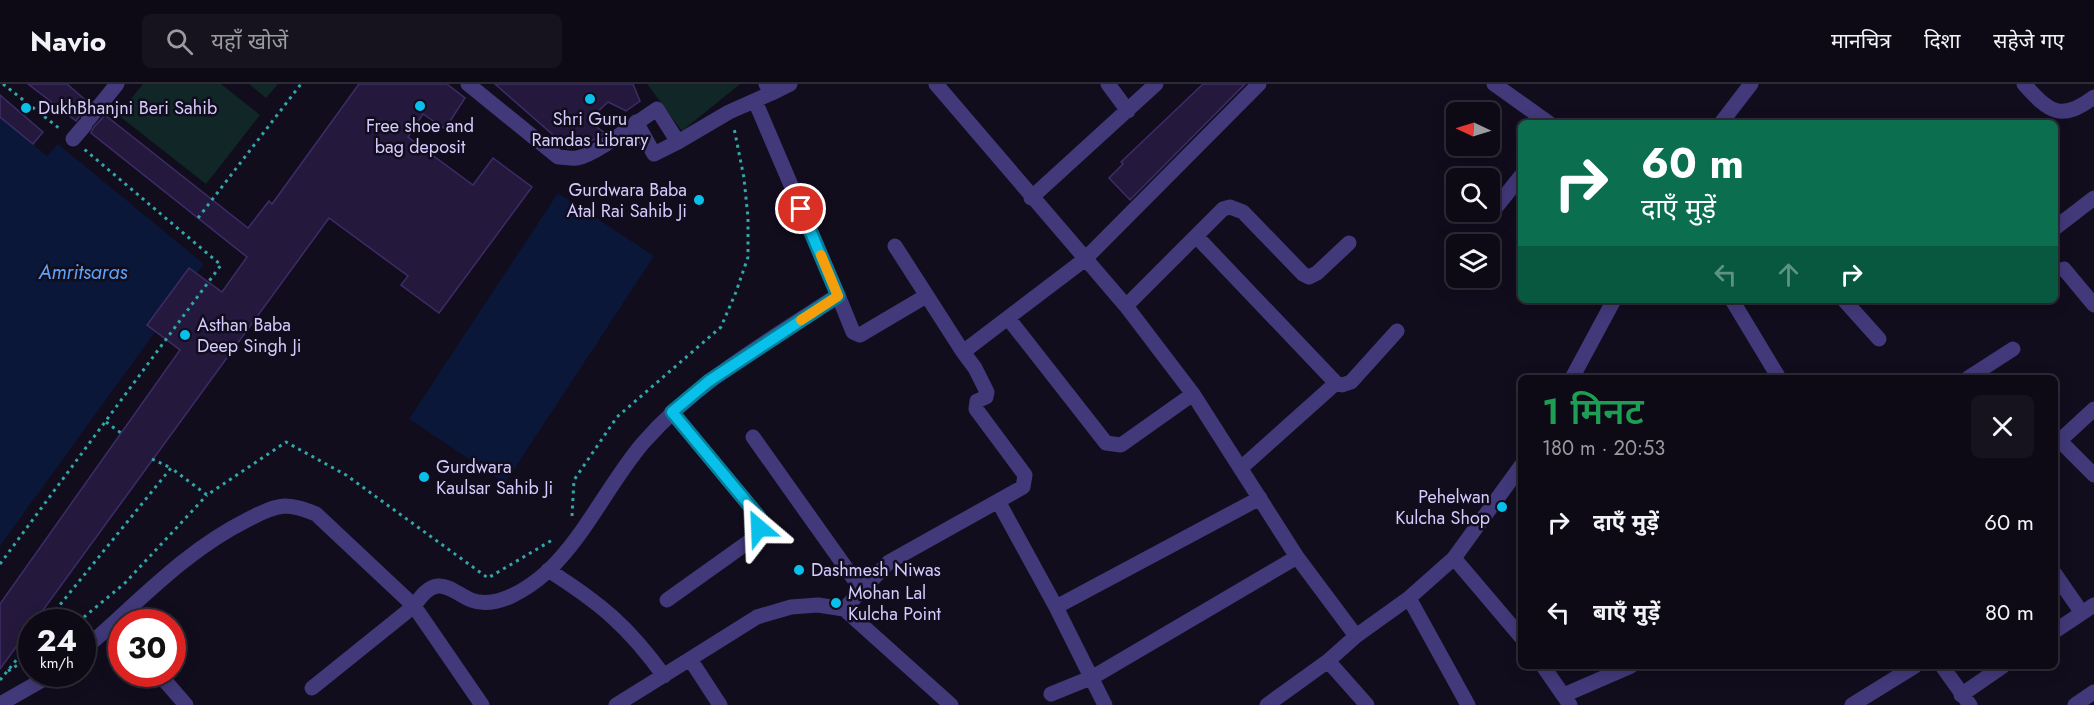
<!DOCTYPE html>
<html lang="hi">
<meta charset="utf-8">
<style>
:root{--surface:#0d0a16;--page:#16131f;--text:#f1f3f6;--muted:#9a9aa1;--line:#2d2b35}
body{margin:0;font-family:Jost,"Noto Sans Devanagari",sans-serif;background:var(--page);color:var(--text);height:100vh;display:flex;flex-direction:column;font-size:22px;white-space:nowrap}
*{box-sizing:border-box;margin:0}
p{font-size:20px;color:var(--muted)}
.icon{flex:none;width:33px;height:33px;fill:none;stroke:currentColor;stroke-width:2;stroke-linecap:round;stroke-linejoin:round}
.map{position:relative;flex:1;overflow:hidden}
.side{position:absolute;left:1518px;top:291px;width:540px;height:294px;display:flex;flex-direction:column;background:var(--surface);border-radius:9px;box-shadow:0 3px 15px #0003,0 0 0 2px var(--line)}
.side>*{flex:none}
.guide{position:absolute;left:1518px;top:36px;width:540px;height:183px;border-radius:9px;box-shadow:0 3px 15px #0003,0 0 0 2px var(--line);background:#0b6e4f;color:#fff;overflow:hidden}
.needle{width:39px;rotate:274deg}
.fabs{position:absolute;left:1446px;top:18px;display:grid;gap:12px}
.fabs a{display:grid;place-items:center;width:54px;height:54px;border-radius:9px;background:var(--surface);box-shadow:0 3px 15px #0003,0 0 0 2px var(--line);font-size:30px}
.speed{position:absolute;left:18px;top:525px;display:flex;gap:12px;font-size:30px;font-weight:700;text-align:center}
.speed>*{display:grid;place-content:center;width:78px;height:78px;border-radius:50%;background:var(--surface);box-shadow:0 3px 15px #0003,0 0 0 2px var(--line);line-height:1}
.speed small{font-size:15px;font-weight:400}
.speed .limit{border:9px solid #d22;background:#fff;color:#111}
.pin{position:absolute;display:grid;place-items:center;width:51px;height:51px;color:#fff;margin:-26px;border:3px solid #fff;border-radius:50%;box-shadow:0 2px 6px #0007}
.me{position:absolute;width:66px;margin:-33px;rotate:334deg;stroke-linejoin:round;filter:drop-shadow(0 0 4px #0008)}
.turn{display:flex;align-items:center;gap:21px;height:126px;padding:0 24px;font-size:27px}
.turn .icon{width:78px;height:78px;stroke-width:2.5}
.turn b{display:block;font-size:42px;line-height:51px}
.lanes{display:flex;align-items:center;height:57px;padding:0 24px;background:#0003;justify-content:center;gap:30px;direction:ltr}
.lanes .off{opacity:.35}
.round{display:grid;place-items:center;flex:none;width:63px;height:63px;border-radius:9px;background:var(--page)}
.headline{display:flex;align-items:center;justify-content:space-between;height:102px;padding:0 24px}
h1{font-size:36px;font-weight:600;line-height:45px;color:#1e9e55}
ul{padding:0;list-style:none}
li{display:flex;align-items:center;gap:18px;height:90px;padding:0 24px}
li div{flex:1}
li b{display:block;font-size:22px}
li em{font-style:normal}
header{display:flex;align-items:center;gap:36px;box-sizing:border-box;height:84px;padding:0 30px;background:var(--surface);border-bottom:2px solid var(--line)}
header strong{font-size:28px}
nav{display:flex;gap:33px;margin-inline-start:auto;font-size:21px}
.search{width:420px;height:54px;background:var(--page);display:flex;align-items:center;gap:15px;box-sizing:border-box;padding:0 21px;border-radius:9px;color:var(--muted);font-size:22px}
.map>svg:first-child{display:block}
</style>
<header>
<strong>Navio</strong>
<div class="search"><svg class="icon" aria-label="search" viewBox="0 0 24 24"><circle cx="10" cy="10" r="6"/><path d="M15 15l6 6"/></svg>यहाँ खोजें</div>
<nav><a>मानचित्र</a><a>दिशा</a><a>सहेजे गए</a></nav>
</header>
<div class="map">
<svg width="2094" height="621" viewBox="0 0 2094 621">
<rect width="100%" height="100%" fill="#110d1d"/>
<path fill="#102627" d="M 143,0 L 221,0 L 260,31 L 206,100 L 118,31 Z
M 249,0 L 278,0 L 266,14 Z
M 647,0 L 740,0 L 682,47 Z"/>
<path fill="#0a1738" d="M 0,33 L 47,72 L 58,60 L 204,180 L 196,190 L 188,185 L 147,241 L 155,248 L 0,462 Z
M 558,109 L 654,172 L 505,399 L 409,335 Z"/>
<path fill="#24193d" stroke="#3e2c68" stroke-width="1.5" d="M 28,0 L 67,0 L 89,19 L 76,37 Z
M 359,0 L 447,0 L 465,14 L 445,45 L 423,30 L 408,53 L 473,101 L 493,74 L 532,103 L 439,229 L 401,201 L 408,192 L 329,134 L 0,585 L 0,520 L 180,266 L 147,241 L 189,184 L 222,208 L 247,173 L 91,49 L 94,43 L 105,31 L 248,144 L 269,117 L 272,120 Z
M 495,0 L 633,0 L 640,17 L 626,27 L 608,18 L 588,37 L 605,49 L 586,60 L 568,64 Z
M 1203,0 L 1245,0 L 1130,116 L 1109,94 L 1123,80 L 1121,78 Z
M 0,11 L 43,48 L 33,60 L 0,33 Z"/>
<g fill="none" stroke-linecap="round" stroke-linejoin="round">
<path stroke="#32a7aa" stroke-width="3" stroke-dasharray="3 4.5" stroke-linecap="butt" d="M 3,0 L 60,45
M 198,134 L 301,0
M 106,338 L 121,349
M 152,375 L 171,384
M 572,432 L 574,396 L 617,333 L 721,243 L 736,208 L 748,173 L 748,134 L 744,94 L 734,44
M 0,480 L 221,181 L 84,65
M 46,538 L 171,384 L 207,411 L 286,358 L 346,391 L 488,494 L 554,455
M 78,538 L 125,499 L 207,411
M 8,587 L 32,572
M 0,596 L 32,557"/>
<path stroke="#42397a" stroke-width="15" d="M 88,36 L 117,0
M 636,38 L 654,70 L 678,58
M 73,55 L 85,41"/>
<path stroke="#42397a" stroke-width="15" d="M 468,0 L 558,73 C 564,73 572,75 577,74 C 596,71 638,37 657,25 L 678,58 L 729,28 L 772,9
M 766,0 L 772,9 L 790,0
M 936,0 L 1126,222 L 1193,310 L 1297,473 L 1356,552 L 1328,577 L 1267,621
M 1108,0 L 1128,27
M 1494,0 L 1549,39
M 2024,0 C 2049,28 2061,38 2094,13
M 1721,39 L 1751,0
M 1031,114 L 1156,0
M 1489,132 L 1521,92
M 2055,144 L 2094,114
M 1196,152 L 1336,299 L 1241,384
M 895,162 L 963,268 L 1084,176 L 1259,0
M 2064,185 L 2094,221
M 838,211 L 853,248 L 860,251 L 926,212
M 1732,216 L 1779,294
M 1844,216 L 1879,255
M 1126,222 L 1223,125 L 1230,123 L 1243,128 L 1303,190 L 1309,193 L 1317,189 L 1349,159
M 1008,234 L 1106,359 L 1121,361 L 1193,310
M 1572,294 L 1614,216
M 1968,294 L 2013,265
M 1336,299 L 1342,301 L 1351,298 L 1397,247
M 753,353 L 861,505
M 2060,357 L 2094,391
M 2055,361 L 2094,325
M 998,417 L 1056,523 L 1105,621
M 1454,474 L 1521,553
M 548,486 C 600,519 628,542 664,592
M 2055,490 L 2082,529
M 1409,514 L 1468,621
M 667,516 L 754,454 L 760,444 L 759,433 L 672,328
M 1056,523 L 1260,414
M 844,525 L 889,478 L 1023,403 L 1025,391 L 976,325 L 977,317 L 986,313 L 987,308 L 975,284 L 963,268
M 2055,547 L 2094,521
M 1356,552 L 1409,514 L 1454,474 L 1521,382
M 82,567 C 136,521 183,468 247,436 C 259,430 271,423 285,422 C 296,422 306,426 316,430 L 414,522 C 420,514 427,503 438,502 C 450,501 460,512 471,516 C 497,526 529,504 548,487 C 586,451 609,399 643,359 C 697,297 770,256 838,211 L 755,17
M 690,575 L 757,533 L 791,523 L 818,521 L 844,525 L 951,621
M 1328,577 L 1367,621
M 1543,582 L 1570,621
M 1942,582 L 1970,621
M 159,590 L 186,621
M 312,604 L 414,522 L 482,621
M 1051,610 L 1093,593 L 1297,473
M 1564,611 L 1631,582
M 1961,611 L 2003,582
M 0,620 L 53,590
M 616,621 L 690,575 L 720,621
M 1852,621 L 1915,582
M 2075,621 L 2094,608"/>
</g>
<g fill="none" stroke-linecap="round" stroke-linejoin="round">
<g stroke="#067d98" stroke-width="15">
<path id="route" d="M 759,444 L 759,433 L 672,328 L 709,297 L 838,212 L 801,125"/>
</g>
<use href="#route" stroke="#09c0ea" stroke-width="10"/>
<path stroke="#f59e0b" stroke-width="10" d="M 801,236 L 838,212 L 821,171"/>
</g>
<g fill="#09c0ea" stroke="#110d1d" stroke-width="2">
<circle cx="590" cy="15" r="6"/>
<circle cx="420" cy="22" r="6"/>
<circle cx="26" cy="24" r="6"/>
<circle cx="699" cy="116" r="6"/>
<circle cx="185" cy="251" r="6"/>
<circle cx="424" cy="393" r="6"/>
<circle cx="1502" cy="423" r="6"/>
<circle cx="799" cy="486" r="6"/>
<circle cx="836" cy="519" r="6"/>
</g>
<g text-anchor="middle" stroke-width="5" stroke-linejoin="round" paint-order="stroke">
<g font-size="18" fill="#d5cbfd" stroke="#110d1d" text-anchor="start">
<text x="38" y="30">DukhBhanjni Beri Sahib</text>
<text x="590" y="41" text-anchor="middle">Shri Guru<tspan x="590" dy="21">Ramdas Library</tspan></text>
<text x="420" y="48" text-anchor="middle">Free shoe and<tspan x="420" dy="21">bag deposit</tspan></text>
<text x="687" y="112" text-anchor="end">Gurdwara Baba<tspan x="687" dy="21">Atal Rai Sahib Ji</tspan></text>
<text x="197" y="247">Asthan Baba<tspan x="197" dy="21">Deep Singh Ji</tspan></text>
<text x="436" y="389">Gurdwara<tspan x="436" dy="21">Kaulsar Sahib Ji</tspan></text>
<text x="1490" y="419" text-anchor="end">Pehelwan<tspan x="1490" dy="21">Kulcha Shop</tspan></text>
<text x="811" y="492">Dashmesh Niwas</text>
<text x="848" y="515">Mohan Lal<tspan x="848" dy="21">Kulcha Point</tspan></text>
</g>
<g font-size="20" font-style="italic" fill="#5da3f9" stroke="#110d1d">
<text x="83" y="195">Amritsaras</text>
</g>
</g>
</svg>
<div class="fabs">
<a><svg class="needle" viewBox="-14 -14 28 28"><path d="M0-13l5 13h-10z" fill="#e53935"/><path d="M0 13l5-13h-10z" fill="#9a9aa1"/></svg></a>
<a><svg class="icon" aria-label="search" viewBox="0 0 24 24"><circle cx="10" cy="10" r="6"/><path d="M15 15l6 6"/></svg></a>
<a><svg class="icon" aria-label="layers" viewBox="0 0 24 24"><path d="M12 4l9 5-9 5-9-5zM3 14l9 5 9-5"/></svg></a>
</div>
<div class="speed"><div>24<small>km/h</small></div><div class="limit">30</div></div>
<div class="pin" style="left:801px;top:125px;background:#d93025"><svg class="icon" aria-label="arrive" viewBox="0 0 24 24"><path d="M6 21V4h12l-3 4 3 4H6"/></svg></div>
<svg class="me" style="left:759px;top:444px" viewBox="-20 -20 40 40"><path d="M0-17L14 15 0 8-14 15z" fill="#09c0ea" stroke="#fff" stroke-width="4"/></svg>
<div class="guide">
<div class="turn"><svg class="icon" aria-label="right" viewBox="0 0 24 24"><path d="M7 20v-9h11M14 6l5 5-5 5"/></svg><div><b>60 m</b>दाएँ मुड़ें</div></div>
<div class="lanes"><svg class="icon off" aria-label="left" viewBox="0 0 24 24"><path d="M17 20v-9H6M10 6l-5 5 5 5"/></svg><svg class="icon off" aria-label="ahead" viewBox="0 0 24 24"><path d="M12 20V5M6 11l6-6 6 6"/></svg><svg class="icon" aria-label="right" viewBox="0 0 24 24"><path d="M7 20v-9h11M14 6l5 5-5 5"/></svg></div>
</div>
<section class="side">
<div class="headline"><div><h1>1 मिनट</h1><p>180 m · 20:53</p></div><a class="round"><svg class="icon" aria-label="close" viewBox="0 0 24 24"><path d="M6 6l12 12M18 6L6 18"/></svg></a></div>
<ul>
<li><svg class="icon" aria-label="right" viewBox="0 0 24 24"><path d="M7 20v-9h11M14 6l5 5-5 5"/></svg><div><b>दाएँ मुड़ें</b></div><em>60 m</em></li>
<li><svg class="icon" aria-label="left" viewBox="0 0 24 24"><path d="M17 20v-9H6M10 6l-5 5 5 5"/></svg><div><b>बाएँ मुड़ें</b></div><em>80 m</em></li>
</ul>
</section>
</div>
